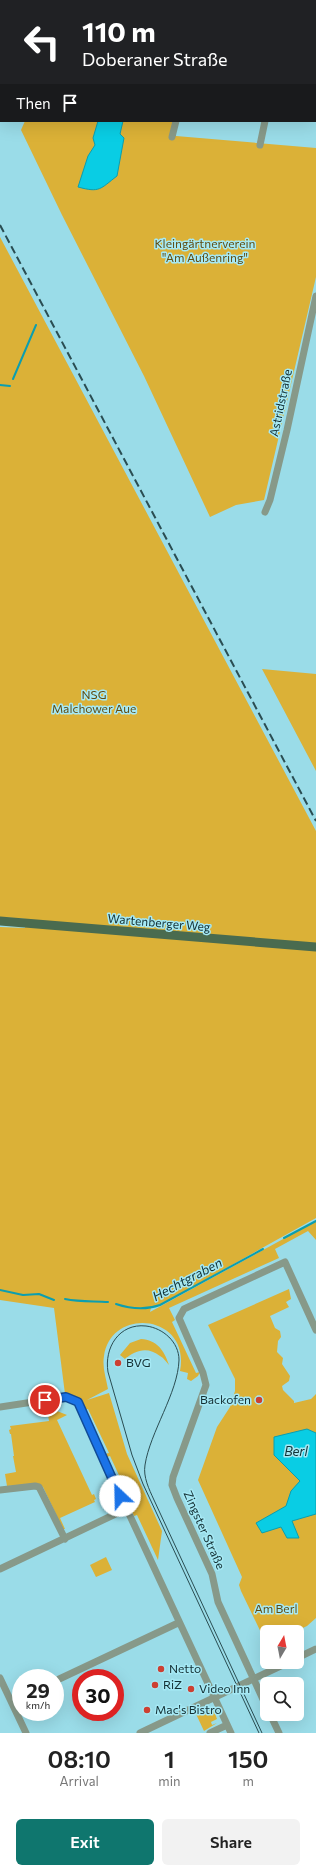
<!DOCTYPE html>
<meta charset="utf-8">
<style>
:root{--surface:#fff;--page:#f2f2f2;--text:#222;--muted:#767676;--accent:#0f766e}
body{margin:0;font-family:Commissioner,sans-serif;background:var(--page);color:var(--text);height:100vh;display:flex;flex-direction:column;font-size:15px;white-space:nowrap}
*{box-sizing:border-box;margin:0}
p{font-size:13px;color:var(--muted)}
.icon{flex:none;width:22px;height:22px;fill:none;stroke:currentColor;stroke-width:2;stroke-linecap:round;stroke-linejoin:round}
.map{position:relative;height:1733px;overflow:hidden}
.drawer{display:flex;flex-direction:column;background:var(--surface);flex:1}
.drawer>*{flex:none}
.banner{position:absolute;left:0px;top:0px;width:316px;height:122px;box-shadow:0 4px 16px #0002;background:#202124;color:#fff;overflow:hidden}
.needle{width:26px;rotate:10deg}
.buttons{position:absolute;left:260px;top:1625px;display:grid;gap:8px}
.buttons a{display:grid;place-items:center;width:44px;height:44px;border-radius:6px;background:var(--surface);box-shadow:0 4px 16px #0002;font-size:20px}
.speed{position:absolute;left:12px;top:1669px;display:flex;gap:8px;font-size:20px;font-weight:700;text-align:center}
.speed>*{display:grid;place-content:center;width:52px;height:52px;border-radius:50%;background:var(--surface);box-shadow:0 4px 16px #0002;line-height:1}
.speed small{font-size:10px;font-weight:400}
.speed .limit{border:6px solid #d22;background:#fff;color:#111}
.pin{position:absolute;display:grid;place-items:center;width:34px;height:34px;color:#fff;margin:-17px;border:2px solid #fff;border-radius:50%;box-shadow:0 1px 4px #0007}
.me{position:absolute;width:44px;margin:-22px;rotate:336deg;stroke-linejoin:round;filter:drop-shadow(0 0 3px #0008)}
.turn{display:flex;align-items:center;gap:14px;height:84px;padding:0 16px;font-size:18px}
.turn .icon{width:52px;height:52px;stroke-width:2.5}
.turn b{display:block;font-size:28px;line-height:34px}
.then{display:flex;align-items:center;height:38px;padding:0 16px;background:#0003;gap:8px;font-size:15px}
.eta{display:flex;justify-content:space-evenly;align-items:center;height:68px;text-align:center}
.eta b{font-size:24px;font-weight:600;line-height:28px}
.button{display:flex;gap:8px;margin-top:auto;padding:8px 16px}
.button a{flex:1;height:46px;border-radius:6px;background:var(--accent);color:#fff;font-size:16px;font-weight:600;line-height:46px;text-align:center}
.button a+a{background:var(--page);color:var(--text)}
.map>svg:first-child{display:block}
</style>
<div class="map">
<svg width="316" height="1733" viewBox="0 0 316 1733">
<rect width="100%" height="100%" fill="#9adce8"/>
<path fill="#dbb137" d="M 0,0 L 316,0 L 316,79 L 315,1 L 1,1 L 0,86 Z
M 25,121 L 173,121 L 176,136 L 316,148 L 316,277 L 264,500 L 236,505 L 210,517 L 144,376 L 62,215 L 21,130 Z
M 0,237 L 316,831 L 316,1218 L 160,1305 L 151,1308 L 150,1312 L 316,1221 L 316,1240 L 308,1231 L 275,1249 L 279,1258 L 169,1308 L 175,1320 L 172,1322 L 196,1373 L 200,1372 L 198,1376 L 191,1381 L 187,1379 L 188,1373 L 180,1371 C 191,1314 111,1306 104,1356 C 102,1367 106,1378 108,1389 L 87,1400 L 109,1393 L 127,1454 L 162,1531 L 158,1560 L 137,1515 L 134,1516 L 128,1503 L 131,1501 L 110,1456 L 107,1457 L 105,1454 L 109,1453 L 88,1409 L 85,1410 C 80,1401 78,1394 65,1394 L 54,1308 L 0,1300 L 0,927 L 25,928 L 26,919 L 0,917 Z
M 262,669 L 316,674 L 316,771 Z
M 289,1289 L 291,1299 L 286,1302 L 289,1307 L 270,1316 L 275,1328 L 280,1331 L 281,1337 L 278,1341 L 277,1352 L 283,1358 L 282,1364 L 290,1376 L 289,1381 L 282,1386 L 283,1390 L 294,1401 L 294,1403 L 311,1399 L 316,1394 L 316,1618 L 307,1626 L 294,1632 L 267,1632 L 267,1645 L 241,1591 L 239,1585 L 242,1577 L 198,1480 L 217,1427 L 230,1407 L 235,1391 L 235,1379 L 208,1325 Z
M 141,1339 C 157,1340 164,1350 169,1365 C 166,1362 164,1358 160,1356 C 148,1346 135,1350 125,1359 L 120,1355 L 130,1343 Z
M 47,1410 L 57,1411 L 67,1415 L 57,1420 L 92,1495 L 94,1494 L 96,1499 L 94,1500 L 95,1502 L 60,1518 L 65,1529 L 63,1529 L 43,1487 L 38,1484 L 7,1486 L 5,1474 L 16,1472 L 13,1456 L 14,1456 L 11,1434 L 10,1434 L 9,1430 L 11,1429 L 10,1426 L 49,1421 Z
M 106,1557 L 112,1570 L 96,1577 L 90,1565 Z
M 210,1708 L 214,1711 L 217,1719 L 211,1722 L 212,1725 L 217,1723 L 204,1731 L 196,1714 Z"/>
<path fill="#09cde4" stroke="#0c9eaf" d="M 98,121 L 123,121 L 120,134 L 124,138 L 117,176 C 100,189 100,193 78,187 L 88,156 L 95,145 L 93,138 Z
M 307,1429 L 316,1433 L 316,1514 L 292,1521 L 299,1538 L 287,1538 L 281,1527 L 262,1533 L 256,1523 L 286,1506 L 291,1491 L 300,1481 L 274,1455 L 274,1437 Z"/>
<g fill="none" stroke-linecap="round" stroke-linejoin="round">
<path stroke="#0c9eaf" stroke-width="2" d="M 13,379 L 36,325
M 0,385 L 10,386
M 284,1238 L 316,1221
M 0,1290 L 23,1295 L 39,1294 L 54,1300
M 65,1299 C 80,1302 93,1301 108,1302
M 116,1304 C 131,1309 146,1310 160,1305 L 263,1249"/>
<path stroke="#879989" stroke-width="7" d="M 315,83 L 316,83
M 172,137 L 176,121
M 260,145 L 265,121
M 265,512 L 270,500 L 287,430 L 316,296
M 0,1407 L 66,1397 L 77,1402 L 231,1733
M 0,1490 L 35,1486 L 39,1487 L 65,1539
M 0,1569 L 126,1509
M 297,1658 L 316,1649
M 0,1678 L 26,1733
M 55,1681 L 178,1623
M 11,1701 L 21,1697
M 267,1708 L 218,1602 L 212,1574 L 177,1498 L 172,1485 L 173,1477 L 206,1385 L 203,1373 L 179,1318 L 184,1309 L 285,1262 L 316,1330
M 270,1714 L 279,1733
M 140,1733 L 289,1662
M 210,1733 L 227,1725"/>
<path stroke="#4a6b4f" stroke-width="9" d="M 0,921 L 316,947"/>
<path stroke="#2a4d52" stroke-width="1" d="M 259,1733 L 143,1484 L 132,1455 L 108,1372 C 104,1348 119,1323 146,1326 C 163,1328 179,1342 179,1360 C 178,1393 150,1432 145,1465 C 143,1477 149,1489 154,1500 L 262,1733"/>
<path stroke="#2a4d52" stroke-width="2" stroke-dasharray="8 4" stroke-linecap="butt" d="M 0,225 L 316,821"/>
</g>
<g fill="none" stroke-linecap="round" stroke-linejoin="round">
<g stroke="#114b97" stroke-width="10">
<path id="route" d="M 45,1400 L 66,1397 L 78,1402 L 120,1496"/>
</g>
<use href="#route" stroke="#1a73e8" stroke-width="7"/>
</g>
<g fill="#cd4032" stroke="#a6e9f5" stroke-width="1.5">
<circle cx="118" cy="1363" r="4"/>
<circle cx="259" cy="1400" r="4"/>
<circle cx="161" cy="1669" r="4"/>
<circle cx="155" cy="1685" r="4"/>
<circle cx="191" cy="1689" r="4"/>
<circle cx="147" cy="1710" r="4"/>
</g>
<g text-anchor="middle" stroke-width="3" stroke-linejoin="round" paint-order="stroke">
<g font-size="12" fill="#604c11" stroke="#a6e9f5">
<text x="205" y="248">Kleingärtnerverein<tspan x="205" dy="14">"Am Außenring"</tspan></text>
<text x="94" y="699">NSG<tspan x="94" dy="14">Malchower Aue</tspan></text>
<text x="276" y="1613">Am Berl</text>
</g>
<g font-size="12" fill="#132f33" stroke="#a6e9f5">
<text transform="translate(281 403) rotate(-78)" y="4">Astridstraße</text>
<text transform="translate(159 923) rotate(5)" y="4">Wartenberger Weg</text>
<text transform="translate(204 1530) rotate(66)" y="4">Zingster Straße</text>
</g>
<g font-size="12" fill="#132f33" stroke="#a6e9f5" text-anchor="start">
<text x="126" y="1367">BVG</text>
<text x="251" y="1404" text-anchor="end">Backofen</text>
<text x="169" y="1673">Netto</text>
<text x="163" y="1689">RiZ</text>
<text x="199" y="1693">Video Inn</text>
<text x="155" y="1714">Mac's Bistro</text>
</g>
<g font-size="13" font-style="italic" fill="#103237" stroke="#a6e9f5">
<text transform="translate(187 1279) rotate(-28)" y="5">Hechtgraben</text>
<text x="296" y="1456">Berl</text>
</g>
</g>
</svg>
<div class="buttons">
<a><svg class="needle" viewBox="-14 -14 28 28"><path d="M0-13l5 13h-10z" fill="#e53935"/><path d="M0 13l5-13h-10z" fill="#767676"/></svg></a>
<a><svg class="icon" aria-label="search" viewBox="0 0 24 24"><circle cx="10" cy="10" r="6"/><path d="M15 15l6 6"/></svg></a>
</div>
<div class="speed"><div>29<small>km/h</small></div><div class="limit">30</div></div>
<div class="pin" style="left:45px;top:1400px;background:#d93025"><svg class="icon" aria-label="arrive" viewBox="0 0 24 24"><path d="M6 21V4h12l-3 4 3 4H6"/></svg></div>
<svg class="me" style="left:120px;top:1496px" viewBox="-20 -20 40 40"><circle r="19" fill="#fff"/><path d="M0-13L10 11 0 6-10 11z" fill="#1a73e8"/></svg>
<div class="banner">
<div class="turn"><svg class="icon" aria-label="left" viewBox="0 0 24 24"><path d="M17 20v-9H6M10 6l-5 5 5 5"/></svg><div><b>110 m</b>Doberaner Straße</div></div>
<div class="then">Then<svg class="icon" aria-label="arrive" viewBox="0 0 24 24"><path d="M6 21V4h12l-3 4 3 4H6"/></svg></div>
</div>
</div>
<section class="drawer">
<div class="eta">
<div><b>08:10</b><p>Arrival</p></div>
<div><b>1</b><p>min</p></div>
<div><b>150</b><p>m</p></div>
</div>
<div class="button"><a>Exit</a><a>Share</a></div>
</section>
